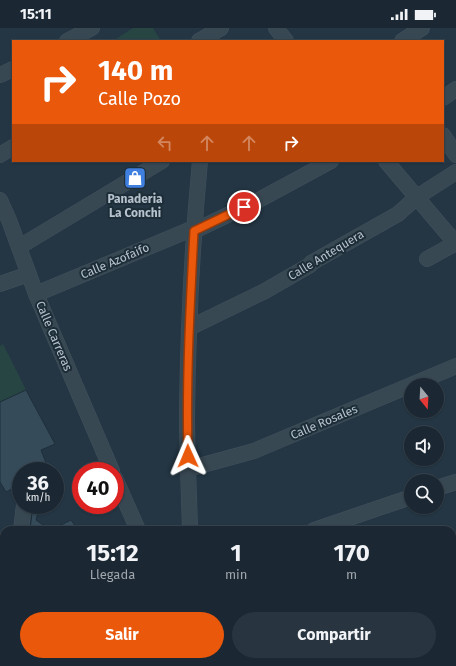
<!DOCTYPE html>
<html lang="es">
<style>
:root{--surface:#1b2833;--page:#28343f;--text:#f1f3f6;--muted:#a0a6ac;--line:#39444e;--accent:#ea580c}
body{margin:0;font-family:"Fira Sans",sans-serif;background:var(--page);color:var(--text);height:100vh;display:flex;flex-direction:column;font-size:15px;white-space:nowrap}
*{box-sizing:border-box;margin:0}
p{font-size:13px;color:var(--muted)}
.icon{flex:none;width:22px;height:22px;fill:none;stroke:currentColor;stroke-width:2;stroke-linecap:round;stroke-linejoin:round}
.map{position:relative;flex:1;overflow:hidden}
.details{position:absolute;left:0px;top:498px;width:456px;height:140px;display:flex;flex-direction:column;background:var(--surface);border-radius:12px 12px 0 0;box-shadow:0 1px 3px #0004,0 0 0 1px var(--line)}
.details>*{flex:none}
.top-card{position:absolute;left:12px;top:12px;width:432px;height:122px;border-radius:0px;box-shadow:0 1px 3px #0004,0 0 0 1px var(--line);background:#ea580c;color:#fff;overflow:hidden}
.needle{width:26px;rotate:162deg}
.buttons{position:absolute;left:404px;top:350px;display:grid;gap:8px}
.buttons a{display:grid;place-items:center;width:40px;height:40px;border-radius:50%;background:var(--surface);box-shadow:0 1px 3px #0004,0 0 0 1px var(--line);font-size:20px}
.speed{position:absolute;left:12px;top:434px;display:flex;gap:8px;font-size:20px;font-weight:700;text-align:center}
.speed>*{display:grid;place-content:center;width:52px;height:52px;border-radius:50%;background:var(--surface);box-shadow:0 1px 3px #0004,0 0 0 1px var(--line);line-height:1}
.speed small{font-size:10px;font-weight:400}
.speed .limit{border:6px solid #d22;background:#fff;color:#111}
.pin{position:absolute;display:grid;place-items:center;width:34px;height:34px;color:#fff;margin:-17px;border:2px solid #fff;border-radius:50%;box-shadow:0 1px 4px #0007}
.me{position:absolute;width:44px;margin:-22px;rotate:359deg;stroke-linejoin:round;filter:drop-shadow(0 0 3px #0008)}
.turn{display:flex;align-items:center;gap:14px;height:84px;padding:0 20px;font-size:18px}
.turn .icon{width:52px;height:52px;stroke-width:2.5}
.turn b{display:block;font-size:28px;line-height:34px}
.lanes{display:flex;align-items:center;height:38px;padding:0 20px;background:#0003;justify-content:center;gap:20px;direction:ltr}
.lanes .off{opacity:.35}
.eta{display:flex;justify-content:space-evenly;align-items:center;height:68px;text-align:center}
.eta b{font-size:24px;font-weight:700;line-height:28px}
.primary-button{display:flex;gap:8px;margin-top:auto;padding:8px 20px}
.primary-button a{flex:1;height:46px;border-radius:24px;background:var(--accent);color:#fff;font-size:16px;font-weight:700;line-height:46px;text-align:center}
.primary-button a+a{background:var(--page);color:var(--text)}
.status{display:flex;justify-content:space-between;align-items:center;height:28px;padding:0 20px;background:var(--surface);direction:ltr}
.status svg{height:11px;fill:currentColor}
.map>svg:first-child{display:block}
</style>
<div class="status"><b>15:11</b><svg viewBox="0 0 49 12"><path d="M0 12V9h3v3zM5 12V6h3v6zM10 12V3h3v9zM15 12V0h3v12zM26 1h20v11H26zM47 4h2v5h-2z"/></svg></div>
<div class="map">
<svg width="456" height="638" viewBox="0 0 456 638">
<rect width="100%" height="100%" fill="#243644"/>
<path fill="#264543" d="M 133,0 L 153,0 L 161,13 L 118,13 L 116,11 Z
M 3,316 L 26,362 L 0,374 L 0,318 Z"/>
<path fill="#354b5a" stroke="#1f2f3a" d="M 26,362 L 55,416 L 41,422 L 48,440 L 43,443 L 21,443 L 21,456 L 6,464 L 0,454 L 0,374 Z
M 33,477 L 40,477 L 36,492 L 50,502 L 30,502 Z
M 71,492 L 78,502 L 51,502 Z"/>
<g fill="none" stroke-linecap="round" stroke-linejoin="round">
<g stroke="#42515c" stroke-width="16">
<path id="minor" d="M 276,0 L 286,13
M 67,13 L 92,0
M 199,13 L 221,0
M 402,13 L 422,0
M 0,47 L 13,41
M 443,70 L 456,61
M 443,107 L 456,127
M 0,127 L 13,119
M 386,133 L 446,204 L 456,214
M 0,172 L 9,192 L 36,266 L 112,443
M 194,203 L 257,173 L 331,133
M 19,219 L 162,133
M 427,231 L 456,215
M 0,256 L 29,246
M 36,266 L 194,200
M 189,300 L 265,263 L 310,237 L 311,235 L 398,186 L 417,169 L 456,144
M 188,441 L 254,423 L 456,338
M 115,450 L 138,502
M 437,460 L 456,454
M 21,502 L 24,477
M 190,502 C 189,464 187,425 187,387 C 188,302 192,217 200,133
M 314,502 L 411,469
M 0,513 L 4,514
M 0,595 L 4,582
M 214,634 L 218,638
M 309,634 L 310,638
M 403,634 L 405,638
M 171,638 L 174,634"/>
</g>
<use href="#minor" stroke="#384853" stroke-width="15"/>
</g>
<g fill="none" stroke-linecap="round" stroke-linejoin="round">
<g stroke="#983908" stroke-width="10">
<path id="route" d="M 188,428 C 186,353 190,278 194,203 L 244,179"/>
</g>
<use href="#route" stroke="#ea580c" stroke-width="7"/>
</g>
<defs>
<g id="shop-square" transform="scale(1.15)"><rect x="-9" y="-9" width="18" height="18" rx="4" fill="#3f7fe0" stroke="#1d2d38"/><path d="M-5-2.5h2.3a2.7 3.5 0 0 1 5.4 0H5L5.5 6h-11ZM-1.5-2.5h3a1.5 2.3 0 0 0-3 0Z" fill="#fff"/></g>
</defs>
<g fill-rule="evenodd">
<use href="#shop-square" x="135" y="150"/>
</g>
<g text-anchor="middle" stroke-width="4" stroke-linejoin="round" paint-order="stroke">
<g font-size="12" font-weight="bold" fill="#b6c2cd" stroke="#1d2d38">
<text x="135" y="175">Panaderia<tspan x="135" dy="14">La Conchi</tspan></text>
</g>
<g font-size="12" fill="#b6c2cd" stroke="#1d2d38">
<text transform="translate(326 227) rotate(-31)" y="4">Calle Antequera</text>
<text transform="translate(115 233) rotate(-23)" y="4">Calle Azofaifo</text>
<text transform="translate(54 308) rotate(67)" y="4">Calle Carreras</text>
<text transform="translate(324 394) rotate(-23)" y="4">Calle Rosales</text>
</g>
</g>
</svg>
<div class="buttons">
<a><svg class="needle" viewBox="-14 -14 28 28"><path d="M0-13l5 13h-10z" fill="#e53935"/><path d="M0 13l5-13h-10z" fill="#a0a6ac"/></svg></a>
<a><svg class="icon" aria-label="sound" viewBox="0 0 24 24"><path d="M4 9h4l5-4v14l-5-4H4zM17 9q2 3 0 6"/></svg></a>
<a><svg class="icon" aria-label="search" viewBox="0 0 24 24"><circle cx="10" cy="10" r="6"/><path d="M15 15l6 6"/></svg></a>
</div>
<div class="speed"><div>36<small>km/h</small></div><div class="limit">40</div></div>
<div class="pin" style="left:244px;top:179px;background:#d93025"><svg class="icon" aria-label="arrive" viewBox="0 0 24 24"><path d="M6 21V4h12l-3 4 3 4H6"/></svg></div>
<svg class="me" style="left:188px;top:428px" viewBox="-20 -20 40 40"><path d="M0-17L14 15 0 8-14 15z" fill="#ea580c" stroke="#fff" stroke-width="4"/></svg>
<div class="top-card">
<div class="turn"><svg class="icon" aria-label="right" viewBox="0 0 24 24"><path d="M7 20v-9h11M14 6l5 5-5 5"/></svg><div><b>140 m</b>Calle Pozo</div></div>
<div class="lanes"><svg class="icon off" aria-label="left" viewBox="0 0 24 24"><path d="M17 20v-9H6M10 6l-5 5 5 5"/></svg><svg class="icon off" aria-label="ahead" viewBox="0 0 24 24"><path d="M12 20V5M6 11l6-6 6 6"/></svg><svg class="icon off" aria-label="ahead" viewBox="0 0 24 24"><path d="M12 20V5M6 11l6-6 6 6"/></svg><svg class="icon" aria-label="right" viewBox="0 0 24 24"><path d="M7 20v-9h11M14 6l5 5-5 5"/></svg></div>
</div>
<section class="details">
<div class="eta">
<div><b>15:12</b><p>Llegada</p></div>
<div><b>1</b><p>min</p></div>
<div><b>170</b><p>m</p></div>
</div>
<div class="primary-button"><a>Salir</a><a>Compartir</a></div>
</section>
</div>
